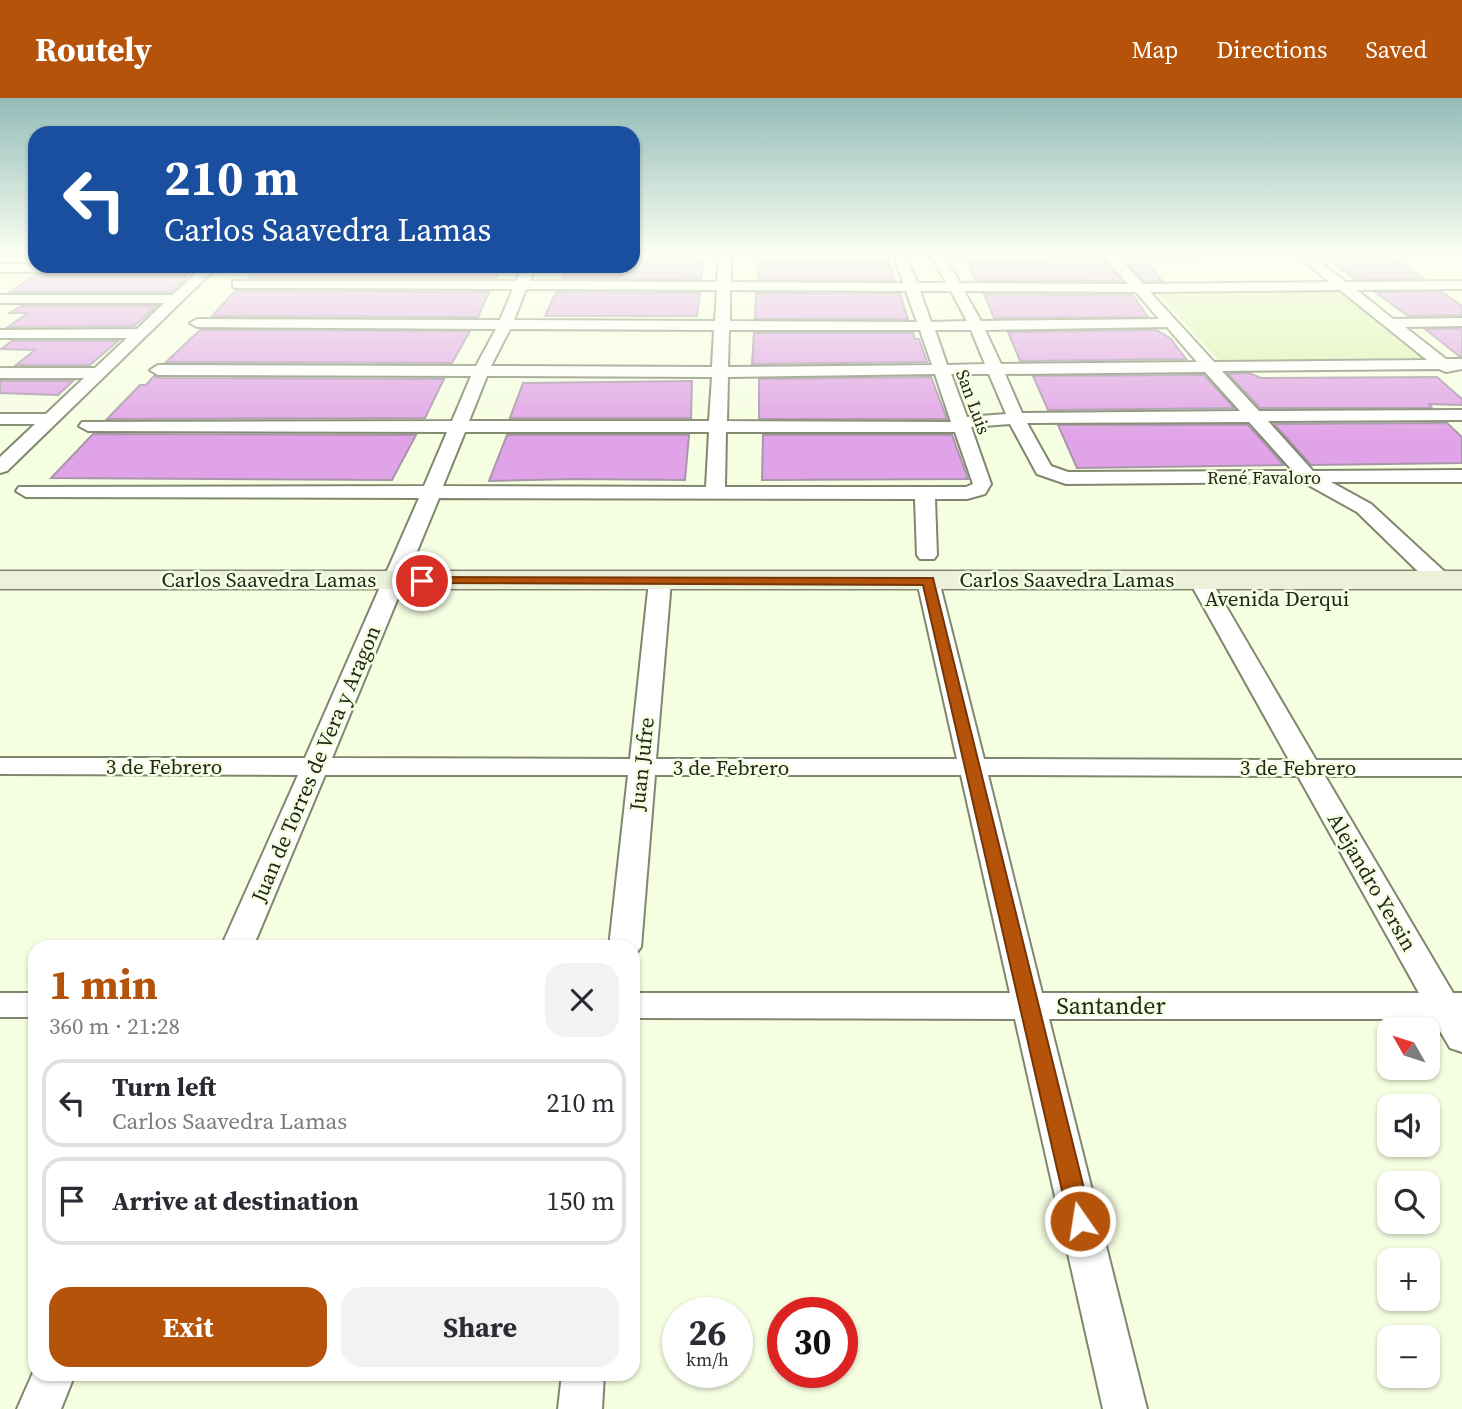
<!DOCTYPE html>
<meta charset="utf-8">
<style>
:root{--surface:#fff;--page:#f2f2f3;--text:#2b2b33;--muted:#7c7c81;--line:#e1e1e2;--accent:#b45309}
body{margin:0;font-family:"Source Serif 4",serif;background:var(--page);color:var(--text);height:100vh;display:flex;flex-direction:column;font-size:26px;white-space:nowrap}
*{box-sizing:border-box;margin:0}
p{font-size:23px;color:var(--muted)}
.icon{flex:none;width:38px;height:38px;fill:none;stroke:currentColor;stroke-width:2;stroke-linecap:round;stroke-linejoin:round}
.map{position:relative;flex:1;overflow:hidden}
.side{position:absolute;left:28px;top:842px;width:612px;height:441px;display:flex;flex-direction:column;background:var(--surface);border-radius:21px;box-shadow:0 2px 5px #0004}
.side>*{flex:none}
.banner{position:absolute;left:28px;top:28px;width:612px;height:147px;border-radius:21px;box-shadow:0 2px 5px #0004;background:#1a4fa0;color:#fff;overflow:hidden}
.needle{width:46px;rotate:309deg}
.fabs{position:absolute;left:1377px;top:919px;display:grid;gap:14px}
.fabs a{display:grid;place-items:center;width:63px;height:63px;border-radius:14px;background:var(--surface);box-shadow:0 2px 5px #0004;font-size:35px}
.speed{position:absolute;left:662px;top:1199px;display:flex;gap:14px;font-size:35px;font-weight:700;text-align:center}
.speed>*{display:grid;place-content:center;width:91px;height:91px;border-radius:50%;background:var(--surface);box-shadow:0 2px 5px #0004;line-height:1}
.speed small{font-size:18px;font-weight:400}
.speed .limit{border:10px solid #d22;background:#fff;color:#111}
.pin{position:absolute;display:grid;place-items:center;width:60px;height:60px;color:#fff;margin:-30px;border:4px solid #fff;border-radius:50%;box-shadow:0 2px 7px #0007}
.me{position:absolute;width:77px;margin:-38px;rotate:347deg;stroke-linejoin:round;filter:drop-shadow(0 0 5px #0008)}
.turn{display:flex;align-items:center;gap:24px;height:147px;padding:0 21px;font-size:32px}
.turn .icon{width:91px;height:91px;stroke-width:2.5}
.turn b{display:block;font-size:49px;line-height:60px}
.round{display:grid;place-items:center;flex:none;width:74px;height:74px;border-radius:21px;background:var(--page)}
.overview{display:flex;align-items:center;justify-content:space-between;height:119px;padding:0 21px}
h1{font-size:42px;font-weight:700;line-height:52px;color:var(--accent)}
.cta{display:flex;gap:14px;margin-top:auto;padding:14px 21px}
.cta a{flex:1;height:80px;border-radius:21px;background:var(--accent);color:#fff;font-size:28px;font-weight:700;line-height:80px;text-align:center}
.cta a+a{background:var(--page);color:var(--text)}
ul{padding:0;list-style:none}
li{display:flex;align-items:center;gap:21px;height:88px;margin:0 14px 10px;padding:0 7px;border:4px solid var(--line);border-radius:21px}
li div{flex:1}
li b{display:block;font-size:26px}
li em{font-style:normal}
header{display:flex;align-items:center;gap:42px;box-sizing:border-box;height:98px;padding:0 35px;background:var(--accent);color:#fff}
header strong{font-size:33px}
nav{display:flex;gap:38px;margin-inline-start:auto;font-size:24px}
.map>svg:first-child{display:block}
</style>
<header>
<strong>Routely</strong>
<nav><a>Map</a><a>Directions</a><a>Saved</a></nav>
</header>
<div class="map">
<svg width="1462" height="1311" viewBox="0 0 1462 1311">
<rect width="100%" height="100%" fill="#f6fee2"/>
<path fill="#e1f1b2" d="M 1337,190 L 1429,261 L 1220,264 L 1154,192 Z"/>
<path fill="#e1a3e7" stroke="#a895aa" stroke-width="2" d="M 1328,160 L 1394,160 L 1424,181 L 1354,181 Z
M 634,161 L 700,161 L 700,165 L 703,165 L 701,181 L 562,181 L 565,174 L 634,174 Z
M 758,162 L 888,162 L 895,182 L 758,182 Z
M 1085,163 L 1104,163 L 1122,183 L 975,182 L 968,164 Z
M 1125,163 L 1147,163 L 1162,183 L 1144,183 Z
M 275,172 L 433,173 L 500,173 L 496,180 L 248,180 L 255,173 Z
M 35,177 L 188,177 L 172,194 L 10,194 Z
M 236,192 L 238,193 L 489,194 L 478,219 L 212,218 Z
M 556,194 L 700,195 L 697,218 L 545,218 Z
M 1375,194 L 1442,194 L 1462,208 L 1462,217 L 1408,218 Z
M 756,195 L 900,196 L 908,221 L 755,221 Z
M 984,196 L 1133,197 L 1148,219 L 994,220 Z
M 21,208 L 157,208 L 134,228 L 8,229 L 28,215 L 10,215 Z
M 1425,231 L 1462,231 L 1462,258 L 1459,258 Z
M 200,232 L 470,233 L 452,265 L 166,264 Z
M 1157,232 L 1171,241 L 1186,261 L 1020,263 L 1008,234 Z
M 754,235 L 913,235 L 915,241 L 919,241 L 927,264 L 752,266 Z
M 12,243 L 118,243 L 90,267 L 16,267 L 35,252 L 1,251 Z
M 1249,275 L 1261,280 L 1437,279 L 1462,301 L 1462,307 L 1429,306 L 1432,310 L 1260,310 L 1228,276 Z
M 1204,277 L 1234,310 L 1048,312 L 1033,278 Z
M 154,278 L 158,280 L 444,281 L 425,320 L 107,321 L 140,287 L 146,287 Z
M 931,279 L 947,321 L 759,321 L 759,281 Z
M 0,283 L 73,283 L 58,297 L 0,295 Z
M 692,283 L 691,320 L 510,320 L 523,285 Z
M 1447,325 L 1462,339 L 1462,365 L 1311,367 L 1274,326 Z
M 1058,327 L 1248,327 L 1284,367 L 1077,370 Z
M 93,336 L 416,337 L 392,382 L 51,380 Z
M 507,337 L 689,337 L 685,382 L 576,381 L 489,383 Z
M 763,337 L 952,337 L 968,381 L 762,382 Z"/>
<g fill="none" stroke-linecap="round" stroke-linejoin="round">
<g stroke="#81876e" stroke-width="4">
<path id="minor" d="M 719,156 L 731,156 L 731,184 L 903,185 L 894,156 L 906,156 L 917,185 L 946,185 L 933,160 L 921,156 L 1205,156 L 1199,160 L 1119,160 L 1143,186 L 1329,184 L 1296,156 L 1310,156 L 1346,184 L 1462,183 L 1462,191 L 1357,192 L 1393,221 L 1462,220 L 1462,228 L 1405,229 L 1446,261 L 1462,261 L 1462,271 L 1446,274 L 1439,271 L 1222,273 L 1259,313 L 1462,312 L 1462,322 L 1268,323 L 1313,373 L 1462,372 L 1462,384 L 1331,384 L 1371,406 L 1447,476 L 1450,481 L 1447,486 L 1431,486 L 1357,414 L 1303,384 L 1066,386 L 1037,376 L 1010,326 L 971,329 L 991,386 L 985,396 L 967,401 L 935,401 L 937,457 L 934,461 L 920,461 L 917,457 L 915,401 L 439,400 L 332,660 L 630,661 L 649,483 L 652,478 L 668,478 L 671,483 L 656,661 L 957,661 L 917,483 L 920,478 L 936,478 L 939,483 L 984,661 L 1289,662 L 1188,481 L 1191,476 L 1207,476 L 1210,481 L 1316,662 L 1462,662 L 1462,678 L 1325,678 L 1453,895 L 1462,895 L 1462,954 L 1450,950 L 1433,921 L 1049,921 L 1147,1311 L 1103,1311 L 1015,921 L 634,920 L 634,895 L 1010,895 L 961,677 L 655,677 L 641,849 L 634,858 L 634,849 L 609,849 L 628,677 L 325,677 L 253,849 L 221,849 L 298,677 L 0,676 L 0,660 L 305,660 L 419,400 L 26,399 L 16,393 L 19,389 L 424,388 L 447,334 L 88,333 L 79,328 L 82,324 L 452,323 L 471,278 L 158,277 L 150,272 L 158,267 L 476,268 L 496,231 L 197,229 L 190,225 L 197,221 L 500,222 L 513,191 L 238,190 L 233,189 L 233,183 L 516,183 L 522,168 L 536,168 L 530,183 L 717,184 ZM 946,160 L 1105,160 L 1128,186 L 960,185 ZM 526,191 L 717,192 L 715,223 L 514,222 ZM 730,192 L 906,193 L 917,224 L 730,223 ZM 1340,192 L 1427,262 L 1214,264 L 1150,194 ZM 920,193 L 951,193 L 967,223 L 931,224 ZM 964,193 L 1136,194 L 1159,221 L 981,223 ZM 1167,229 L 1197,264 L 1001,266 L 985,232 ZM 510,231 L 714,232 L 712,269 L 491,268 ZM 729,232 L 920,232 L 932,267 L 728,269 ZM 935,232 L 971,232 L 985,266 L 947,267 ZM 1205,274 L 1240,313 L 1022,315 L 1005,276 ZM 935,276 L 951,324 L 727,323 L 728,279 ZM 951,276 L 989,276 L 1006,316 L 967,319 ZM 487,278 L 712,279 L 709,323 L 469,323 ZM 1249,324 L 1293,373 L 1068,374 L 1051,368 L 1027,325 ZM 465,334 L 709,334 L 706,389 L 443,388 ZM 726,334 L 955,334 L 973,386 L 966,389 L 725,389 ZM 988,677 L 1298,678 L 1419,895 L 1042,895 Z
M 0,166 L 218,168 L 7,373 L 0,375 L 0,359 L 35,326 L 0,326 L 0,316 L 46,316 L 84,280 L 0,280 L 0,270 L 95,270 L 127,240 L 0,240 L 0,232 L 137,231 L 164,205 L 0,205 L 0,197 L 173,197 L 197,174 L 0,174 Z
M 0,895 L 35,895 L 35,919 L 0,919 Z
M 35,1270 L 35,1276 L 75,1276 L 61,1311 L 17,1311 Z
M 562,1276 L 604,1276 L 602,1311 L 558,1311 Z"/>
</g>
<g stroke="#81876e" stroke-width="3">
<path id="secondary" d="M 0,473 L 1462,473 L 1462,491 L 0,491 Z"/>
</g>
<use href="#minor" fill="#fff" fill-rule="evenodd"/>
<use href="#secondary" fill="#ecf2da" fill-rule="evenodd"/>
</g>
<linearGradient id="sky" x2="0" y2="1"><stop stop-color="#93bcb8"/><stop offset="0.46" stop-color="#fbfff2"/><stop offset="1" stop-color="#fbfff2" stop-opacity="0"/></linearGradient>
<rect width="1462" height="340" fill="url(#sky)"/>
<path fill="#b45309" stroke="#753606" stroke-width="2" d="M 422,479 L 933,480 L 1092,1123 L 1089,1131 L 1080,1134 L 1072,1131 L 1069,1123 L 923,487 L 417,485 L 415,483 Z"/>
<g text-anchor="middle" stroke-width="5" stroke-linejoin="round" paint-order="stroke">
<g font-size="18" fill="#22251a" stroke="#f6fee2">
<text transform="translate(973 304) rotate(70)" y="6">San Luis</text>
<text x="1264" y="386">René Favaloro</text>
</g>
<g font-size="21" fill="#22251a" stroke="#f6fee2">
<text x="269" y="489">Carlos Saavedra Lamas</text>
<text x="1067" y="489">Carlos Saavedra Lamas</text>
<text x="1277" y="508">Avenida Derqui</text>
<text transform="translate(316 666) rotate(-67)" y="7">Juan de Torres de Vera y Aragon</text>
<text transform="translate(642 666) rotate(-84)" y="7">Juan Jufre</text>
<text x="164" y="676">3 de Febrero</text>
<text x="731" y="677">3 de Febrero</text>
<text x="1298" y="677">3 de Febrero</text>
<text transform="translate(1372 784) rotate(60)" y="7">Alejandro Yersin</text>
</g>
<g font-size="24" fill="#22251a" stroke="#f6fee2">
<text x="1111" y="916">Santander</text>
</g>
</g>
</svg>
<div class="fabs">
<a><svg class="needle" viewBox="-14 -14 28 28"><path d="M0-13l5 13h-10z" fill="#e53935"/><path d="M0 13l5-13h-10z" fill="#7c7c81"/></svg></a>
<a><svg class="icon" aria-label="sound" viewBox="0 0 24 24"><path d="M4 9h4l5-4v14l-5-4H4zM17 9q2 3 0 6"/></svg></a>
<a><svg class="icon" aria-label="search" viewBox="0 0 24 24"><circle cx="10" cy="10" r="6"/><path d="M15 15l6 6"/></svg></a>
<a>+</a>
<a>−</a>
</div>
<div class="speed"><div>26<small>km/h</small></div><div class="limit">30</div></div>
<div class="pin" style="left:422px;top:483px;background:#d93025"><svg class="icon" aria-label="arrive" viewBox="0 0 24 24"><path d="M6 21V4h12l-3 4 3 4H6"/></svg></div>
<svg class="me" style="left:1080px;top:1123px" viewBox="-20 -20 40 40"><circle r="17" fill="#b45309" stroke="#fff" stroke-width="3"/><path d="M0-11L8 9 0 5-8 9z" fill="#fff"/></svg>
<div class="banner">
<div class="turn"><svg class="icon" aria-label="left" viewBox="0 0 24 24"><path d="M17 20v-9H6M10 6l-5 5 5 5"/></svg><div><b>210 m</b>Carlos Saavedra Lamas</div></div>
</div>
<section class="side">
<div class="overview"><div><h1>1 min</h1><p>360 m · 21:28</p></div><a class="round"><svg class="icon" aria-label="close" viewBox="0 0 24 24"><path d="M6 6l12 12M18 6L6 18"/></svg></a></div>
<ul>
<li><svg class="icon" aria-label="left" viewBox="0 0 24 24"><path d="M17 20v-9H6M10 6l-5 5 5 5"/></svg><div><b>Turn left</b><p>Carlos Saavedra Lamas</p></div><em>210 m</em></li>
<li><svg class="icon" aria-label="arrive" viewBox="0 0 24 24"><path d="M6 21V4h12l-3 4 3 4H6"/></svg><div><b>Arrive at destination</b></div><em>150 m</em></li>
</ul>
<div class="cta"><a>Exit</a><a>Share</a></div>
</section>
</div>
